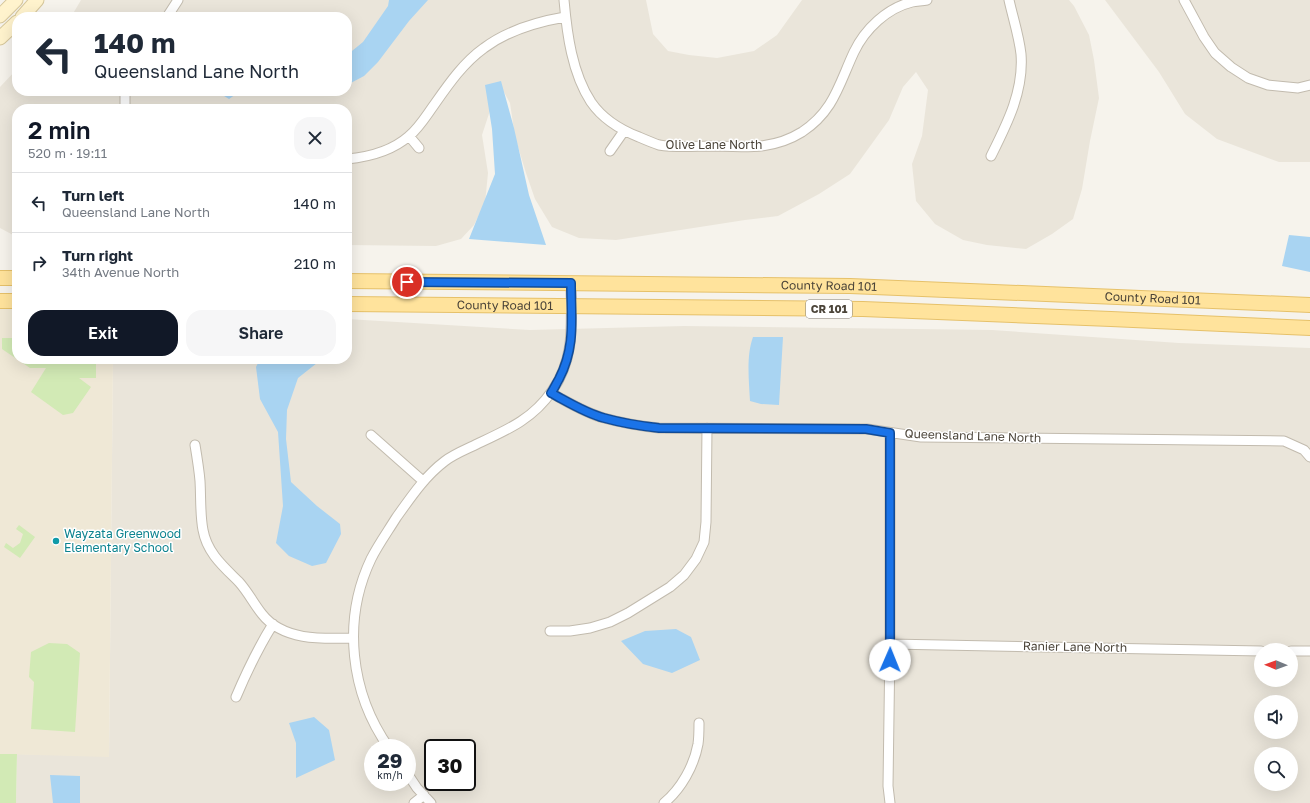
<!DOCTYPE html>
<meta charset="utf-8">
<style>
:root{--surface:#fff;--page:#f6f6f7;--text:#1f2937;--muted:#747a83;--line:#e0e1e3;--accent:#111827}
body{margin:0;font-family:"Golos Text",sans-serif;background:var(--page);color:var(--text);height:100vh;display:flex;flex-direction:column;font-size:15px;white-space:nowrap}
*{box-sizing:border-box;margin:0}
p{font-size:13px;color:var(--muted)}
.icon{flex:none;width:22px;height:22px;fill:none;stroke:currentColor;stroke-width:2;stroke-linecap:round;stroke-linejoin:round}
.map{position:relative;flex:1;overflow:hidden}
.panel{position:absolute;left:12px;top:104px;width:340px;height:260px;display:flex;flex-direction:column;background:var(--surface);border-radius:16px;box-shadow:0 4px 16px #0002}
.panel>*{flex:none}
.hud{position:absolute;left:12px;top:12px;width:340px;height:84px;border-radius:16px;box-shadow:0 4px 16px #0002;background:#fff;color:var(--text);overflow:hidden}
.needle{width:26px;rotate:271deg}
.controls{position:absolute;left:1254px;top:643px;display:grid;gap:8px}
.controls a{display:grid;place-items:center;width:44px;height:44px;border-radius:50%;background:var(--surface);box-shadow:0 4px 16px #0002;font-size:20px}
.speed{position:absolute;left:364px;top:739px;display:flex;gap:8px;font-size:20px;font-weight:700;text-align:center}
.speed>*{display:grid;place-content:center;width:52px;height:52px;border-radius:50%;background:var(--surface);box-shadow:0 4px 16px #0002;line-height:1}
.speed small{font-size:10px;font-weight:400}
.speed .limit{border:2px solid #111;border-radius:6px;background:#fff;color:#111}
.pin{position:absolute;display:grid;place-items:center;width:34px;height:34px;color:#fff;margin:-17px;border:2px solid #fff;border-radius:50%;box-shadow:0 1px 4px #0007}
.me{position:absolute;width:44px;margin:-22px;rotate:1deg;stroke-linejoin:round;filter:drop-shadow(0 0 3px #0008)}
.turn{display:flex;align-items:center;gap:14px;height:84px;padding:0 16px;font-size:18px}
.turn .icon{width:52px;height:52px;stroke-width:2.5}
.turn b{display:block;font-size:28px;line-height:34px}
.round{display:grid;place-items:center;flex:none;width:42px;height:42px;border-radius:16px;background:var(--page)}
.overview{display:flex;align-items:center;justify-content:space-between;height:68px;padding:0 16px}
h1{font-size:24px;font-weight:600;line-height:30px;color:var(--accent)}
.button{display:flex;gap:8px;margin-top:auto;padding:8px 16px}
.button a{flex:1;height:46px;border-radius:16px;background:var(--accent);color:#fff;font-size:16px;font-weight:600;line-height:46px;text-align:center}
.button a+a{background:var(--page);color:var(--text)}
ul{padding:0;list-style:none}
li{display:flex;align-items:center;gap:12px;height:60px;padding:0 16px;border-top:1px solid var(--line)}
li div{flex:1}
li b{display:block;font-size:15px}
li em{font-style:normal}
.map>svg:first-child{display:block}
</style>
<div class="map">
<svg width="1310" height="803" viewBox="0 0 1310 803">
<rect width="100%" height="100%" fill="#f6f3ec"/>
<path fill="#eae5da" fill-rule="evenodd" d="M 81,0 L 646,0 L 653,34 L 668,51 L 689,55 L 717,58 L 754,51 L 777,35 L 802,0 L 1069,0 L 1074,6 L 1089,35 L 1094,60 L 1099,98 L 1090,141 L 1082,189 L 1073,219 L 1052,234 L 1026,249 L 987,245 L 963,240 L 935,224 L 916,201 L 912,164 L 922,136 L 928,90 L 916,72 L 903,87 L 889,120 L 850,174 L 819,194 L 778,216 L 745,220 L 616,240 L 579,238 L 552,227 L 535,199 L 526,173 L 515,137 L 510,103 L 499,83 L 482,135 L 488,173 L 485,203 L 474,225 L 461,239 L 436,246 L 347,245 L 347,109 L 17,109 L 17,236 L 15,236 L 0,228 L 0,87 L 17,69 L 17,91 L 347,91 L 347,17 L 71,17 Z
M 1105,0 L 1310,0 L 1310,162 L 1279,162 L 1217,139 L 1185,114 L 1159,72 Z
M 347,319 L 530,330 L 684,326 L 992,330 L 1179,343 L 1310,348 L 1310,803 L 16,803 L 17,754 L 109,756 L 113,359 L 347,359 ZM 1261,650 L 1291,650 L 1291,680 L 1261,680 ZM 1261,702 L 1291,702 L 1291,732 L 1261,732 ZM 373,748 L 407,748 L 407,782 L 373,782 ZM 433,748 L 467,748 L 467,782 L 433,782 ZM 1261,754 L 1291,754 L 1291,784 L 1261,784 Z"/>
<path fill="#efe8d6" d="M 0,307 L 17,308 L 17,359 L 113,359 L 109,757 L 0,754 Z"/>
<path fill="#d2eab5" d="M 2,338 L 17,338 L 17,359 L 96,359 L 96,378 L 79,378 L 91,387 L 73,413 L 63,415 L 31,392 L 46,368 L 30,368 L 2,349 Z
M 19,525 L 35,537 L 20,558 L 4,547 L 6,543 L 13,548 L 20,543 L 23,534 L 16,529 Z
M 49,643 L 67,644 L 80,653 L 75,732 L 31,729 L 34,682 L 29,677 L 31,652 Z
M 0,754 L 17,754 L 16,803 L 0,803 Z"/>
<path fill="#a9d4f2" d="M 389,0 L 428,0 L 409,21 L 378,62 L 364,76 L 347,85 L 347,55 L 363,42 L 388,6 Z
M 501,81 L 514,128 L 529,195 L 546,245 L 469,239 L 495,174 L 492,129 L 485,85 Z
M 216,91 L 246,91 L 239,92 L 229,99 Z
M 1289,235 L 1310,237 L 1310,272 L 1282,266 Z
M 753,337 L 783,337 L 779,405 L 761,404 L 750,401 C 749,381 746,356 753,337 Z
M 260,359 L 319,359 L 317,363 L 298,378 L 287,410 L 286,439 L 291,482 L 317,506 L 340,524 L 341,534 L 326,563 L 312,566 L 289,556 L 276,543 L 283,506 L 278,432 L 260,399 L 256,367 Z
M 676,629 L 691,637 L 700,660 L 672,673 L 643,664 L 621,641 L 645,631 Z
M 314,717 L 329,730 L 335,760 L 296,778 L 296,743 L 289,723 Z
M 50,775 L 80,776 L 80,803 L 53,803 Z"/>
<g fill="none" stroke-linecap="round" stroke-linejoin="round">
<g stroke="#c2bbae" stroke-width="11">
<path id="street" d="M 564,0 C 567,34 572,73 591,102 C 602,118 621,130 639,137 C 646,140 653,143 659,145 C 677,148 696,146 714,146 C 746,147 773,150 802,132 C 834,111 839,84 854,52 C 865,29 887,8 912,2 C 916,1 922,1 927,0
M 1184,0 L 1204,37 L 1215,53 L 1231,67 L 1248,78 L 1268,85 L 1298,88 L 1310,85
M 167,17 L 178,0
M 125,91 L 125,109
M 409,136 L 419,148
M 610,151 L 624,131
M 991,156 C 1007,124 1024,91 1021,54 C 1019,36 1013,18 1009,0
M 347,159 C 369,157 392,151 409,136 C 419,128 426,116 434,105 C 448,85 463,63 484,48 C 508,30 536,22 565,17
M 551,393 C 568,402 585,413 604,418 C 622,423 640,426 659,428 L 867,429 L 921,437 L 1284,441 L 1304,450 L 1310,457
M 890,433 L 890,644 L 888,786 L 890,803
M 371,435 L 423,481
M 195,445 C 197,457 199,469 200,481 C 201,497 200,515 203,530 C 207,553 224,567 239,582 C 248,592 254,604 262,614 C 283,641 323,639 353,638
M 550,631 L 570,631 L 590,628 L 610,622 L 628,613 L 670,587 L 684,575 L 696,559 L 704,542 L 706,522 L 707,428
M 890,644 L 1261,651
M 1291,651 L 1310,651
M 236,697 C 247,671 258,648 273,624
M 389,748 C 350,693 342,620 371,559 C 378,545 388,531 396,518 C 411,497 425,476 445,461 C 454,454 467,449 477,444 C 507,430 533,419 552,391 C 576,357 571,322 571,283
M 407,773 L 417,788 L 431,803
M 414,803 L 424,795
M 664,803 C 681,789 694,766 698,744 C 699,737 699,730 699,723"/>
</g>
<g stroke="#d6c79b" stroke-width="15">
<path id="secondary" d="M 0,16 L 16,0
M 22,17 L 37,0
M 0,38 L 17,22"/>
</g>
<g stroke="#e6c16a" stroke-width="16">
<g id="primary">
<path d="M 0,278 L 17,278"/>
<path id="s1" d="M 347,281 L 850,286 L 1310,305"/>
<path d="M 0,301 L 17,301"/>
<path id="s2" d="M 347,304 L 863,309 L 1111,319 L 1310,328"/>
</g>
</g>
<use href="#street" stroke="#fff" stroke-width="9"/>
<use href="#secondary" stroke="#fff3cd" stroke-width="13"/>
<use href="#primary" stroke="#ffe39c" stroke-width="14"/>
</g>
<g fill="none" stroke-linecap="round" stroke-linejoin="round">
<g stroke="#114b97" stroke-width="10">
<path id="route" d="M 407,282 L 571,283 C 571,318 576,346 559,379 C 556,384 554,389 551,393 C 568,402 585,413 604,418 C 622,423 640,426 659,428 L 866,429 L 890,433 L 890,660"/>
</g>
<use href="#route" stroke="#1a73e8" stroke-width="7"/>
</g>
<circle fill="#0f9aa8" stroke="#fff" stroke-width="1.5" cx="56" cy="541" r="4"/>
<g text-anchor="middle" stroke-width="3" stroke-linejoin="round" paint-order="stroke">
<rect fill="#fff" stroke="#817c74" stroke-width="1" x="806" y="300" width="46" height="18" rx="3"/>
<g font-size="11" font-weight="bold" fill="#4b4439">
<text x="829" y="313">CR 101</text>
</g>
<g font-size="12" fill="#4b4439" stroke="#fff">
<text x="714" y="149">Olive Lane North</text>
<text dy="4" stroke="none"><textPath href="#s1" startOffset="482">County Road 101</textPath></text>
<text dy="4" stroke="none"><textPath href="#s1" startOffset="806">County Road 101</textPath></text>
<text dy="4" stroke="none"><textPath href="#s2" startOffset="158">County Road 101</textPath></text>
<text transform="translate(973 436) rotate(2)" y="4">Queensland Lane North</text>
<text transform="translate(1075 647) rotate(1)" y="4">Ranier Lane North</text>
</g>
<g font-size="12" fill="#0d838f" stroke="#fff" text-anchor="start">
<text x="64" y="538">Wayzata Greenwood<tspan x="64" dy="14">Elementary School</tspan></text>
</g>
</g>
</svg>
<div class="controls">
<a><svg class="needle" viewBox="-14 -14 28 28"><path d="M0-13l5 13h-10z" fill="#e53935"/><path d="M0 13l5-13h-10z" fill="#747a83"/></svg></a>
<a><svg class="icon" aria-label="sound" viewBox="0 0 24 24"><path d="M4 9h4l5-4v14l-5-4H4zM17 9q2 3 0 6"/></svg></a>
<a><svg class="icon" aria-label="search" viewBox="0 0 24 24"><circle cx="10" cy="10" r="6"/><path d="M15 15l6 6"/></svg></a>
</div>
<div class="speed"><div>29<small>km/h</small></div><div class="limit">30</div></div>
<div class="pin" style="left:407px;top:282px;background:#d93025"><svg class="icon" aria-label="arrive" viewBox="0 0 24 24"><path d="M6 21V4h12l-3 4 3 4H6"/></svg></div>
<svg class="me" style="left:890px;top:660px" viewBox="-20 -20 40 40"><circle r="19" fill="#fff"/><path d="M0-13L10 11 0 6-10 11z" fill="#1a73e8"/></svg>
<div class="hud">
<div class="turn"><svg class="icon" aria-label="left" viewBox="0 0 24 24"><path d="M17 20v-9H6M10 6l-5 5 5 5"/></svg><div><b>140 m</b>Queensland Lane North</div></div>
</div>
<section class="panel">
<div class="overview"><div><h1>2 min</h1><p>520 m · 19:11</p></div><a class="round"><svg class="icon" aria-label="close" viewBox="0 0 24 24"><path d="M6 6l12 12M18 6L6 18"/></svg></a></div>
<ul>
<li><svg class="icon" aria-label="left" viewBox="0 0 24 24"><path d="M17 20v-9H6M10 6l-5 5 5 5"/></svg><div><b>Turn left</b><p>Queensland Lane North</p></div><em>140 m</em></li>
<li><svg class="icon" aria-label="right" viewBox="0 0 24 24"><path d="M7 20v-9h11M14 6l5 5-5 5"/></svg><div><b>Turn right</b><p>34th Avenue North</p></div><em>210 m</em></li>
</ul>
<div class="button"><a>Exit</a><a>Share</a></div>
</section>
</div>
